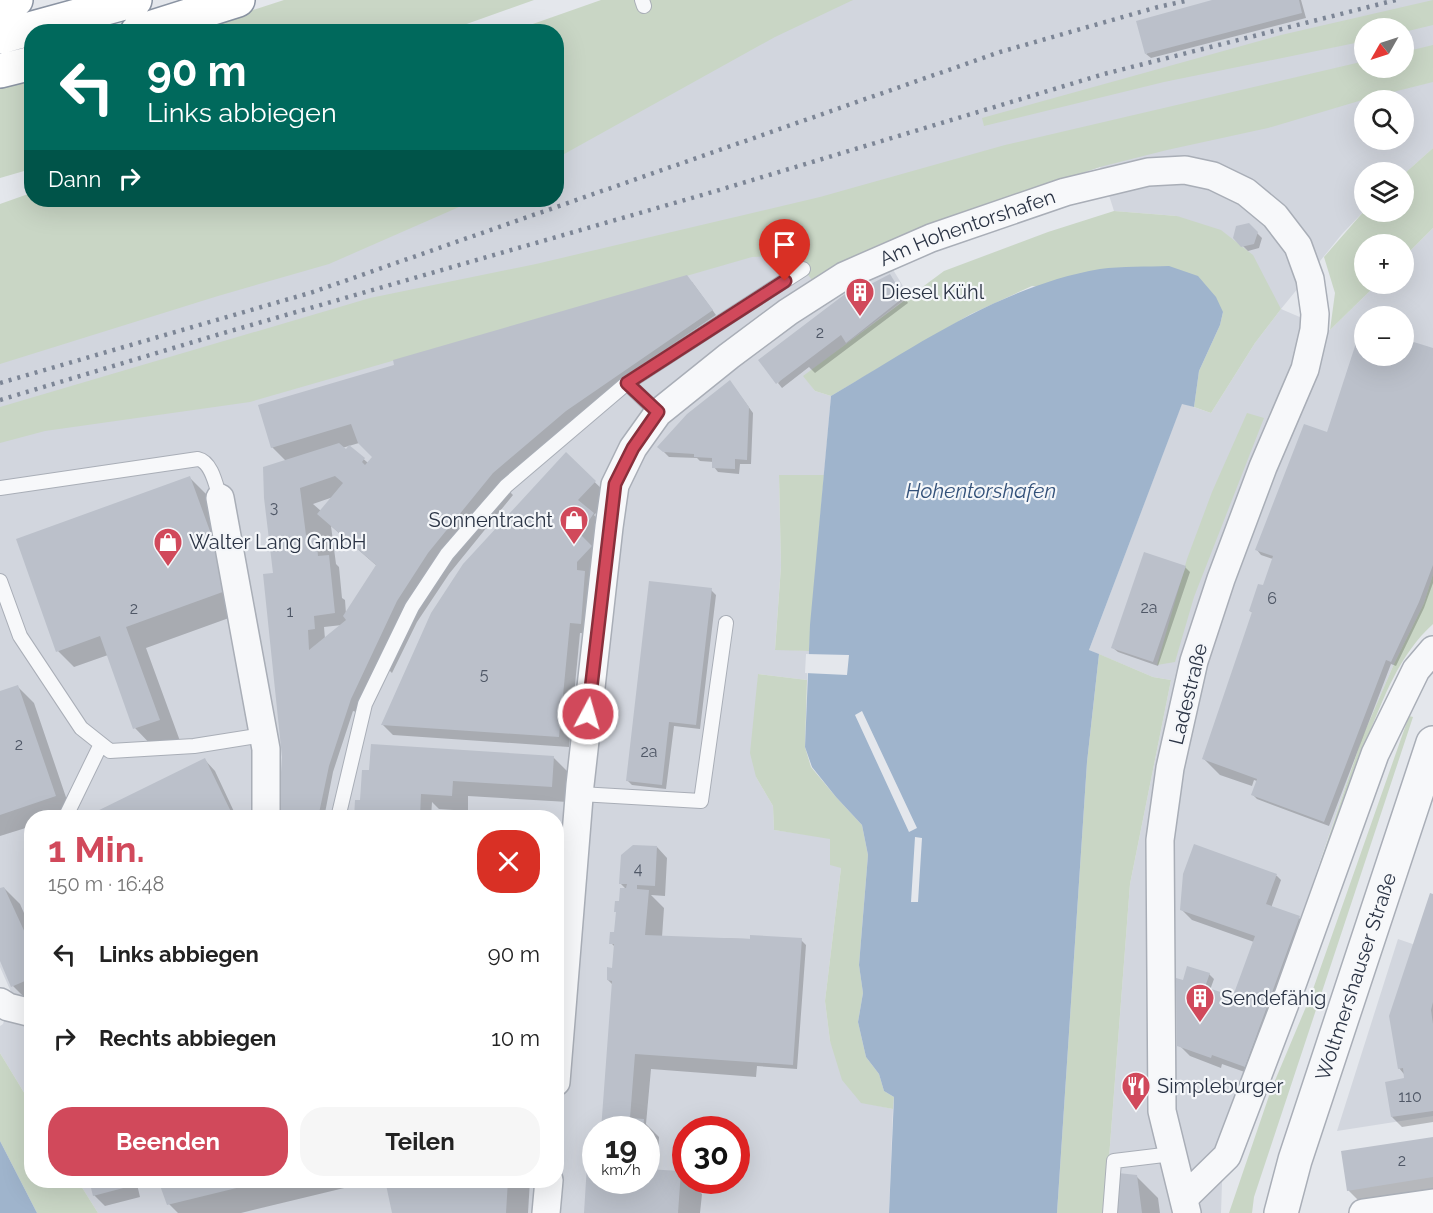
<!DOCTYPE html>
<html lang="de">
<meta charset="utf-8">
<style>
:root{--surface:#fff;--page:#f6f6f6;--text:#222;--muted:#767676;--accent:#d1495b}
body{margin:0;font-family:Raleway,sans-serif;background:var(--page);color:var(--text);height:100vh;display:flex;flex-direction:column;font-size:22px;white-space:nowrap}
*{box-sizing:border-box;margin:0}
p{font-size:20px;color:var(--muted)}
.icon{flex:none;width:33px;height:33px;fill:none;stroke:currentColor;stroke-width:2;stroke-linecap:round;stroke-linejoin:round}
.map{position:relative;flex:1;overflow:hidden}
.drawer{position:absolute;left:24px;top:810px;width:540px;height:378px;display:flex;flex-direction:column;background:var(--surface);border-radius:24px;box-shadow:0 6px 24px #0002}
.drawer>*{flex:none}
.banner{position:absolute;left:24px;top:24px;width:540px;height:183px;border-radius:24px;box-shadow:0 6px 24px #0002;background:#00695c;color:#fff;overflow:hidden}
.needle{width:39px;rotate:231deg}
.tools{position:absolute;left:1354px;top:18px;display:grid;gap:12px}
.tools a{display:grid;place-items:center;width:60px;height:60px;border-radius:50%;background:var(--surface);box-shadow:0 6px 24px #0002;font-size:30px}
.speed{position:absolute;left:582px;top:1116px;display:flex;gap:12px;font-size:30px;font-weight:700;text-align:center}
.speed>*{display:grid;place-content:center;width:78px;height:78px;border-radius:50%;background:var(--surface);box-shadow:0 6px 24px #0002;line-height:1}
.speed small{font-size:15px;font-weight:400}
.speed .limit{border:9px solid #d22;background:#fff;color:#111}
.pin{position:absolute;display:grid;place-items:center;width:51px;height:51px;color:#fff;margin:-62px -26px;border-radius:50% 50% 50% 0;rotate:-45deg;box-shadow:0 0 6px #0007}
.pin .icon{rotate:45deg}
.me{position:absolute;width:66px;margin:-33px;rotate:6deg;stroke-linejoin:round;filter:drop-shadow(0 0 4px #0008)}
.turn{display:flex;align-items:center;gap:21px;height:126px;padding:0 24px;font-size:27px}
.turn .icon{width:78px;height:78px;stroke-width:2.5}
.turn b{display:block;font-size:42px;line-height:51px}
.then{display:flex;align-items:center;height:57px;padding:0 24px;background:#0003;gap:12px;font-size:22px}
.round{display:grid;place-items:center;flex:none;width:63px;height:63px;border-radius:24px;background:var(--page)}
.head{display:flex;align-items:center;justify-content:space-between;height:102px;padding:0 24px}
h1{font-size:36px;font-weight:700;line-height:45px;color:var(--accent)}
.action{display:flex;gap:12px;margin-top:auto;padding:12px 24px}
.action a{flex:1;height:69px;border-radius:24px;background:var(--accent);color:#fff;font-size:24px;font-weight:700;line-height:69px;text-align:center}
.action a+a{background:var(--page);color:var(--text)}
ul{padding:0;list-style:none}
li{display:flex;align-items:center;gap:18px;height:84px;padding:0 24px}
li div{flex:1}
li b{display:block;font-size:22px}
li em{font-style:normal}
.map>svg:first-child{display:block}
</style>
<div class="map">
<svg width="1433" height="1213" viewBox="0 0 1433 1213">
<rect width="100%" height="100%" fill="#e4e7ec"/>
<path fill="#d2d6de" fill-rule="evenodd" d="M 807,0 L 1433,0 L 1433,148 L 1404,174 L 1404,172 L 1365,172 L 1365,210 L 1342,234 L 1281,309 L 1330,330 L 1377,284 L 1404,284 L 1404,257 L 1433,228 L 1433,574 L 1424,603 L 1394,664 L 1362,738 L 1308,897 L 1242,1081 L 1224,1124 L 1221,1213 L 1102,1213 L 1109,1158 L 1130,884 L 1171,680 L 1153,677 L 1089,650 L 1182,403 L 1211,413 L 1255,343 L 1281,309 L 1177,216 L 1114,211 L 1100,167 L 1012,196 L 878,245 L 909,296 L 804,376 L 815,391 L 831,396 L 824,475 L 779,475 L 781,566 L 775,649 L 809,651 L 807,680 L 758,674 L 756,777 L 773,806 L 774,830 L 830,838 L 841,868 L 825,1001 L 830,1041 L 861,1102 L 893,1109 L 889,1213 L 98,1213 L 78,1181 L 556,1180 L 556,818 L 32,818 L 31,1104 L 0,1053 L 0,1026 L 3,1024 L 12,994 L 0,967 L 0,354 L 429,200 L 556,200 L 557,143 ZM 1365,28 L 1404,28 L 1404,68 L 1365,68 ZM 1365,100 L 1404,100 L 1404,140 L 1365,140 ZM 1365,316 L 1404,316 L 1404,356 L 1365,356 ZM 596,1130 L 646,1130 L 646,1180 L 596,1180 ZM 686,1130 L 736,1130 L 736,1180 L 686,1180 Z
M 1398,939 L 1433,951 L 1433,1116 L 1337,1131 Z"/>
<path fill="#c9d6c5" d="M 284,0 L 534,0 L 447,31 L 185,32 Z
M 601,0 L 853,0 L 775,37 L 557,158 L 556,32 L 510,32 Z
M 1433,0 L 1433,25 L 1404,32 L 1404,28 L 1365,28 L 1365,41 L 1164,82 L 984,126 L 982,118 L 1281,35 Z
M 1433,45 L 1433,82 L 1369,98 L 1268,128 L 1167,150 L 1100,167 L 1012,196 L 878,245 L 822,273 L 812,280 L 793,255 L 752,257 L 250,402 L 45,431 L 0,443 L 0,407 L 370,298 L 536,264 L 820,197 L 1005,145 L 1365,61 L 1365,68 L 1404,68 L 1404,52 Z
M 31,78 L 31,169 L 0,178 L 0,87 Z
M 1433,148 L 1433,228 L 1404,257 L 1404,244 L 1365,244 L 1365,284 L 1377,284 L 1330,330 L 1335,293 L 1324,257 L 1365,210 L 1404,212 L 1404,174 Z
M 31,193 L 32,200 L 475,200 L 329,264 L 218,296 L 0,364 L 0,204 Z
M 1114,211 L 1177,216 L 1221,230 L 1253,255 L 1281,309 L 1255,343 L 1211,413 L 1194,407 L 1199,371 L 1220,325 L 1223,312 L 1032,286 L 971,314 L 831,396 L 815,391 L 803,376 L 944,271 L 1048,232 Z
M 1247,413 L 1264,418 L 1194,597 L 1175,662 L 1157,665 L 1187,559 L 1212,492 Z
M 779,475 L 824,475 L 809,651 L 775,650 L 781,566 Z
M 1433,574 L 1433,624 C 1399,655 1384,697 1367,739 C 1352,779 1338,820 1323,861 L 1320,863 L 1362,738 L 1394,664 L 1424,603 Z
M 1099,654 L 1153,677 L 1171,680 L 1130,884 L 1109,1158 L 1102,1213 L 1057,1213 L 1087,762 Z
M 758,674 L 807,680 L 805,747 L 811,767 L 836,797 L 862,825 L 868,855 L 859,965 L 863,993 L 858,1022 L 866,1057 L 879,1074 L 884,1091 L 894,1097 L 893,1109 L 861,1103 L 842,1080 L 830,1041 L 825,1001 L 841,868 L 830,865 L 830,839 L 774,830 L 773,806 L 756,777 L 750,753 Z
M 1409,716 L 1413,717 L 1254,1197 L 1252,1213 L 1229,1213 L 1271,1090 L 1311,995 Z
M 0,1053 L 31,1104 L 32,1180 L 78,1181 L 98,1213 L 37,1213 L 0,1141 Z"/>
<path fill="#9fb4cc" d="M 1169,266 L 1198,276 L 1216,297 L 1223,312 L 1220,325 L 1199,371 L 1194,407 L 1182,404 L 1089,650 L 1099,654 L 1087,762 L 1057,1213 L 889,1213 L 894,1097 L 884,1091 L 879,1074 L 866,1057 L 858,1022 L 863,993 L 859,965 L 868,855 L 862,825 L 836,797 L 812,767 L 805,747 L 810,625 L 831,396 C 916,346 1001,286 1100,269 C 1122,266 1147,267 1169,266 Z
M 0,1141 L 37,1213 L 0,1213 Z"/>
<path fill="#e4e7ec" d="M 806,654 L 849,655 L 847,675 L 805,673 Z
M 862,711 L 917,828 L 909,832 L 855,715 Z
M 915,837 L 922,838 L 918,902 L 911,902 Z"/>
<path fill="#0003" fill-rule="evenodd" d="M 1219,0 L 1301,0 L 1306,18 L 1151,58 L 1146,54 Z
M 1249,225 L 1262,238 L 1259,248 L 1248,251 L 1234,237 Z
M 889,276 L 908,303 L 815,373 L 809,367 L 782,388 L 778,383 L 850,295 Z
M 692,282 L 716,315 L 648,361 L 652,368 L 508,490 L 513,495 L 449,574 L 417,622 L 392,673 L 387,668 L 367,715 L 353,711 L 333,772 L 324,818 L 279,818 L 283,757 L 275,574 L 286,461 L 272,447 ZM 359,443 L 378,461 L 368,463 L 350,447 L 346,451 L 342,448 ZM 333,497 L 321,511 L 313,504 ZM 331,526 L 377,566 L 346,614 L 345,600 L 342,598 L 339,567 L 336,564 ZM 342,625 L 325,639 L 324,627 Z
M 1404,340 L 1433,350 L 1433,583 L 1424,608 L 1396,666 L 1391,664 L 1329,826 L 1257,799 L 1253,795 L 1257,781 L 1254,780 L 1252,786 L 1220,775 L 1204,759 L 1254,614 L 1250,611 L 1264,587 L 1273,559 L 1261,555 L 1257,550 L 1328,434 L 1365,344 L 1365,356 L 1404,356 Z
M 734,387 L 753,413 L 751,464 L 740,464 L 739,474 L 718,472 L 714,467 L 714,462 L 700,461 L 697,458 L 669,457 L 659,447 Z
M 566,454 L 611,498 L 594,515 L 609,530 L 591,634 L 580,633 L 569,747 L 393,735 L 382,724 Z
M 190,478 L 211,499 L 251,610 L 146,648 L 180,741 L 156,750 L 135,728 L 108,655 L 74,667 L 58,651 Z
M 1185,567 L 1190,572 L 1158,666 L 1118,652 L 1113,648 Z
M 711,590 L 716,595 L 700,729 L 674,726 L 666,789 L 632,785 L 627,780 Z
M 18,687 L 34,703 L 71,812 L 56,818 L 32,818 L 32,826 L 0,836 L 0,691 L 1,693 Z
M 553,757 L 569,773 L 568,802 L 468,796 L 468,811 L 439,809 L 432,802 L 431,818 L 355,818 L 356,801 Z
M 205,760 L 215,771 L 237,818 L 86,818 Z
M 1195,846 L 1277,876 L 1281,880 L 1271,908 L 1299,918 L 1315,934 L 1256,1076 L 1222,1064 L 1221,1068 L 1190,1056 L 1179,1045 L 1188,983 L 1209,974 L 1214,979 L 1210,990 L 1234,998 L 1254,942 L 1192,920 L 1182,910 Z
M 657,847 L 667,858 L 665,896 L 651,895 L 664,908 L 662,937 L 801,940 L 806,945 L 797,1069 L 757,1066 L 756,1077 L 651,1069 L 646,1124 L 659,1137 L 657,1171 L 680,1173 L 686,1180 L 688,1180 L 702,1194 L 700,1213 L 586,1213 L 596,1180 L 646,1180 L 646,1130 L 603,1130 L 613,985 L 608,980 L 613,969 L 615,947 L 611,943 L 616,933 L 620,903 L 627,890 L 620,883 Z
M 556,848 L 565,856 L 556,928 Z
M 4,888 L 20,904 L 32,931 L 32,1001 L 29,1002 L 13,986 L 0,958 L 0,890 Z
M 1433,896 L 1433,1122 L 1402,1127 L 1392,1117 L 1408,1079 L 1399,1068 Z
M 1433,1138 L 1433,1201 L 1369,1211 L 1348,1190 Z
M 1136,1176 L 1158,1198 L 1160,1213 L 1117,1213 Z
M 90,1180 L 136,1180 L 140,1197 L 105,1206 L 94,1195 Z
M 160,1180 L 364,1180 L 365,1183 L 241,1213 L 178,1213 L 169,1204 Z
M 387,1180 L 530,1180 L 528,1213 L 393,1213 Z"/>
<path fill="#bbc0ca" fill-rule="evenodd" d="M 1212,0 L 1299,0 L 1302,13 L 1145,54 L 1136,21 Z
M 1249,223 L 1258,232 L 1254,244 L 1241,247 L 1233,238 L 1236,226 Z
M 890,274 L 904,297 L 846,343 L 841,335 L 776,384 L 758,360 L 849,291 L 850,293 L 867,281 L 869,285 Z
M 687,275 L 713,310 L 566,411 L 493,473 L 428,553 L 397,601 L 351,699 L 329,766 L 318,818 L 278,818 L 282,757 L 263,574 L 273,573 L 264,498 L 263,467 L 339,443 L 346,449 L 349,445 L 365,458 L 362,462 L 365,465 L 372,457 L 358,443 L 351,424 L 271,448 L 258,405 L 394,365 L 393,360 ZM 335,476 L 343,483 L 317,514 L 376,565 L 343,616 L 346,620 L 309,650 L 308,630 L 315,629 L 314,616 L 335,613 L 329,555 L 318,556 L 316,534 L 306,535 L 300,488 Z
M 1404,339 L 1433,348 L 1433,565 L 1419,602 L 1391,662 L 1386,660 L 1324,822 L 1251,795 L 1257,779 L 1202,759 L 1252,612 L 1249,611 L 1258,584 L 1263,585 L 1273,556 L 1255,550 L 1304,424 L 1327,432 L 1357,340 L 1365,342 L 1365,356 L 1404,356 Z
M 730,380 L 749,407 L 747,460 L 735,459 L 735,469 L 712,468 L 712,458 L 694,457 L 694,454 L 663,452 L 657,447 L 687,414 Z
M 566,452 L 596,481 L 578,500 L 594,513 L 580,534 L 592,546 L 577,562 L 577,570 L 585,571 L 581,624 L 570,623 L 559,737 L 381,725 L 431,613 L 463,564 Z
M 190,476 L 231,589 L 126,627 L 160,720 L 133,729 L 100,636 L 56,652 L 16,539 Z
M 1144,552 L 1186,566 L 1153,662 L 1111,648 Z
M 649,581 L 712,588 L 696,725 L 669,722 L 662,785 L 626,781 Z
M 18,685 L 56,796 L 0,815 L 0,691 Z
M 371,744 L 554,756 L 552,787 L 453,781 L 452,796 L 421,794 L 420,818 L 354,818 L 355,800 L 360,800 L 362,770 L 369,770 Z
M 205,758 L 234,818 L 83,818 Z
M 1194,844 L 1277,874 L 1266,904 L 1300,916 L 1245,1067 L 1212,1055 L 1211,1058 L 1177,1046 L 1176,978 L 1183,980 L 1187,966 L 1210,973 L 1205,987 L 1233,996 L 1255,936 L 1180,910 L 1183,874 Z
M 633,845 L 657,846 L 655,886 L 637,885 L 637,889 L 649,890 L 645,935 L 750,939 L 750,935 L 802,938 L 793,1065 L 635,1054 L 630,1118 L 644,1119 L 643,1130 L 601,1130 L 612,981 L 607,980 L 607,967 L 612,968 L 614,944 L 609,944 L 610,932 L 614,932 L 616,912 L 614,912 L 615,901 L 619,901 L 620,888 L 626,888 L 627,884 L 619,884 L 621,855 Z
M 4,887 L 32,948 L 32,978 L 11,987 L 0,961 L 0,888 Z
M 1430,893 L 1433,894 L 1433,1002 L 1431,1010 L 1433,1024 L 1433,1111 L 1391,1117 L 1385,1082 L 1404,1078 L 1403,1068 L 1398,1069 L 1389,1016 Z
M 1433,1137 L 1433,1177 L 1347,1191 L 1341,1151 Z
M 587,1165 L 596,1166 L 596,1180 L 646,1180 L 646,1169 L 681,1171 L 678,1213 L 584,1213 Z
M 1118,1173 L 1137,1175 L 1142,1213 L 1116,1213 Z
M 89,1180 L 130,1180 L 131,1186 L 93,1196 Z
M 158,1180 L 265,1180 L 265,1181 L 167,1205 Z
M 385,1180 L 508,1180 L 506,1213 L 392,1213 Z"/>
<g fill="none" stroke-linecap="round" stroke-linejoin="round">
<g stroke="#a9aeb7" stroke-width="16">
<path id="service" d="M 642,0 L 644,6
M 627,383 L 658,413
M 0,488 L 198,459 C 212,462 216,486 220,498
M 0,581 L 20,636 L 81,728 L 110,751 L 194,746 L 263,735
M 580,794 L 701,801 L 726,623
M 65,818 L 101,744
M 338,818 L 365,704 L 412,607 L 447,554 L 506,486 L 627,383 L 803,269
M 1110,1213 L 1114,1161 L 1172,1154"/>
</g>
<g stroke="#a9aeb7" stroke-width="30">
<g id="minor">
<path d="M 220,498 L 266,749 L 266,818"/>
<path d="M 0,1002 L 8,1007 L 32,1013"/>
<path id="s1" d="M 556,1082 L 580,785 L 609,527 L 615,485 L 633,448 L 658,413 L 729,356 L 788,312 L 844,276 L 931,238 L 1065,192 L 1148,172 L 1185,170 L 1213,176 L 1246,192 L 1275,216 L 1298,246 L 1310,279 L 1315,314 L 1314,330 L 1305,369 L 1263,467 L 1221,579 L 1194,661 L 1170,768 L 1160,840 L 1162,1111 L 1187,1213"/>
<path d="M 1184,1198 L 1227,1156 L 1289,993 L 1375,754 L 1416,670 L 1433,650"/>
<path d="M 546,1213 L 549,1180"/>
<path d="M 1363,1213 L 1433,1203"/>
</g>
</g>
<g stroke="#a9aeb7" stroke-width="36">
<g id="tertiary">
<path id="s2" d="M 1281,1213 L 1295,1160 L 1433,743"/>
</g>
</g>
<g stroke="#8b94a3" stroke-width="36">
<path id="trunk" d="M 0,4 L 16,0
M 137,32 L 238,0
M 0,37 L 135,0
M 0,71 L 32,63"/>
</g>
<use href="#service" stroke="#f7f8fa" stroke-width="14"/>
<use href="#minor" stroke="#f7f8fa" stroke-width="27"/>
<use href="#tertiary" stroke="#f7f8fa" stroke-width="33"/>
<use href="#trunk" stroke="#fff" stroke-width="33"/>
<path stroke="#7d8696" stroke-width="4.5" stroke-dasharray="3 6" stroke-linecap="butt" d="M 0,383 L 313,292 L 1000,52 L 1158,7 L 1190,0
M 0,400 L 220,334 L 716,191 L 1104,74 L 1396,0"/>
</g>
<g fill="none" stroke-linecap="round" stroke-linejoin="round">
<g stroke="#882f3b" stroke-width="15">
<path id="route" d="M 588,714 L 615,484 L 633,448 L 658,412 L 627,383 L 785,281"/>
</g>
<use href="#route" stroke="#d1495b" stroke-width="10"/>
</g>
<defs>
<g id="building-pin" transform="scale(1.5)"><path d="M0 17L-7.5 6A9.5 9.5 0 1 1 7.5 6Z" fill="#d1495b" stroke="#f4f6f9"/><path d="M-4-6H4V6H1V3H-1V6H-4ZM-2.5-4.3h1.7v1.8h-1.7ZM.8-4.3h1.7v1.8H.8ZM-2.5-1h1.7V.8h-1.7ZM.8-1h1.7V.8H.8Z" fill="#fff"/></g>
<g id="shop-pin" transform="scale(1.5)"><path d="M0 17L-7.5 6A9.5 9.5 0 1 1 7.5 6Z" fill="#d1495b" stroke="#f4f6f9"/><path d="M-5-2.5h2.3a2.7 3.5 0 0 1 5.4 0H5L5.5 6h-11ZM-1.5-2.5h3a1.5 2.3 0 0 0-3 0Z" fill="#fff"/></g>
<g id="restaurant-pin" transform="scale(1.5)"><path d="M0 17L-7.5 6A9.5 9.5 0 1 1 7.5 6Z" fill="#d1495b" stroke="#f4f6f9"/><path d="M-5-6h1v4h1v-4h1v4h1v-4h1v5L-1.5 .5V6h-2V.5L-5-1ZM5-6V6H3V1.5H1.5Q1.5-4 5-6Z" fill="#fff"/></g>
</defs>
<g fill-rule="evenodd">
<use href="#building-pin" x="860" y="292"/>
<use href="#shop-pin" x="574" y="520"/>
<use href="#shop-pin" x="168" y="542"/>
<use href="#building-pin" x="1200" y="998"/>
<use href="#restaurant-pin" x="1136" y="1086"/>
</g>
<g text-anchor="middle" stroke-width="4.5" stroke-linejoin="round" paint-order="stroke">
<g font-size="16" fill="#4f5766">
<text x="820" y="338">2</text>
<text x="274" y="513">3</text>
<text x="1272" y="604">6</text>
<text x="1149" y="613">2a</text>
<text x="134" y="614">2</text>
<text x="290" y="617">1</text>
<text x="484" y="680">5</text>
<text x="19" y="750">2</text>
<text x="649" y="757">2a</text>
<text x="638" y="874">4</text>
<text x="1410" y="1102">110</text>
<text x="1402" y="1166">2</text>
</g>
<g font-size="20" fill="#2b3445" stroke="#f4f6f9">
<text dy="7" stroke="none"><textPath href="#s1" startOffset="1048">Am Hohentorshafen</textPath></text>
<text transform="translate(1188 694) rotate(-76)" y="7">Ladestraße</text>
<text dy="7" stroke="none"><textPath href="#s2" startOffset="248">Woltmershauser Straße</textPath></text>
</g>
<g font-size="20" fill="#2b3445" stroke="#f4f6f9" text-anchor="start">
<text x="881" y="299">Diesel Kühl</text>
<text x="553" y="527" text-anchor="end">Sonnentracht</text>
<text x="189" y="549">Walter Lang GmbH</text>
<text x="1221" y="1005">Sendefähig</text>
<text x="1157" y="1093">Simpleburger</text>
</g>
<g font-size="21" font-style="italic" fill="#34527a" stroke="#f4f6f9">
<text x="981" y="498">Hohentorshafen</text>
</g>
</g>
</svg>
<div class="tools">
<a><svg class="needle" viewBox="-14 -14 28 28"><path d="M0-13l5 13h-10z" fill="#e53935"/><path d="M0 13l5-13h-10z" fill="#767676"/></svg></a>
<a><svg class="icon" aria-label="search" viewBox="0 0 24 24"><circle cx="10" cy="10" r="6"/><path d="M15 15l6 6"/></svg></a>
<a><svg class="icon" aria-label="layers" viewBox="0 0 24 24"><path d="M12 4l9 5-9 5-9-5zM3 14l9 5 9-5"/></svg></a>
<a>+</a>
<a>−</a>
</div>
<div class="speed"><div>19<small>km/h</small></div><div class="limit">30</div></div>
<div class="pin" style="left:785px;top:281px;background:#d93025"><svg class="icon" aria-label="arrive" viewBox="0 0 24 24"><path d="M6 21V4h12l-3 4 3 4H6"/></svg></div>
<svg class="me" style="left:588px;top:714px" viewBox="-20 -20 40 40"><circle r="17" fill="#d1495b" stroke="#fff" stroke-width="3"/><path d="M0-11L8 9 0 5-8 9z" fill="#fff"/></svg>
<div class="banner">
<div class="turn"><svg class="icon" aria-label="left" viewBox="0 0 24 24"><path d="M17 20v-9H6M10 6l-5 5 5 5"/></svg><div><b>90 m</b>Links abbiegen</div></div>
<div class="then">Dann<svg class="icon" aria-label="right" viewBox="0 0 24 24"><path d="M7 20v-9h11M14 6l5 5-5 5"/></svg></div>
</div>
<section class="drawer">
<div class="head"><div><h1>1 Min.</h1><p>150 m · 16:48</p></div><a class="round" style="background:#d93025;color:#fff"><svg class="icon" aria-label="close" viewBox="0 0 24 24"><path d="M6 6l12 12M18 6L6 18"/></svg></a></div>
<ul>
<li><svg class="icon" aria-label="left" viewBox="0 0 24 24"><path d="M17 20v-9H6M10 6l-5 5 5 5"/></svg><div><b>Links abbiegen</b></div><em>90 m</em></li>
<li><svg class="icon" aria-label="right" viewBox="0 0 24 24"><path d="M7 20v-9h11M14 6l5 5-5 5"/></svg><div><b>Rechts abbiegen</b></div><em>10 m</em></li>
</ul>
<div class="action"><a>Beenden</a><a>Teilen</a></div>
</section>
</div>
